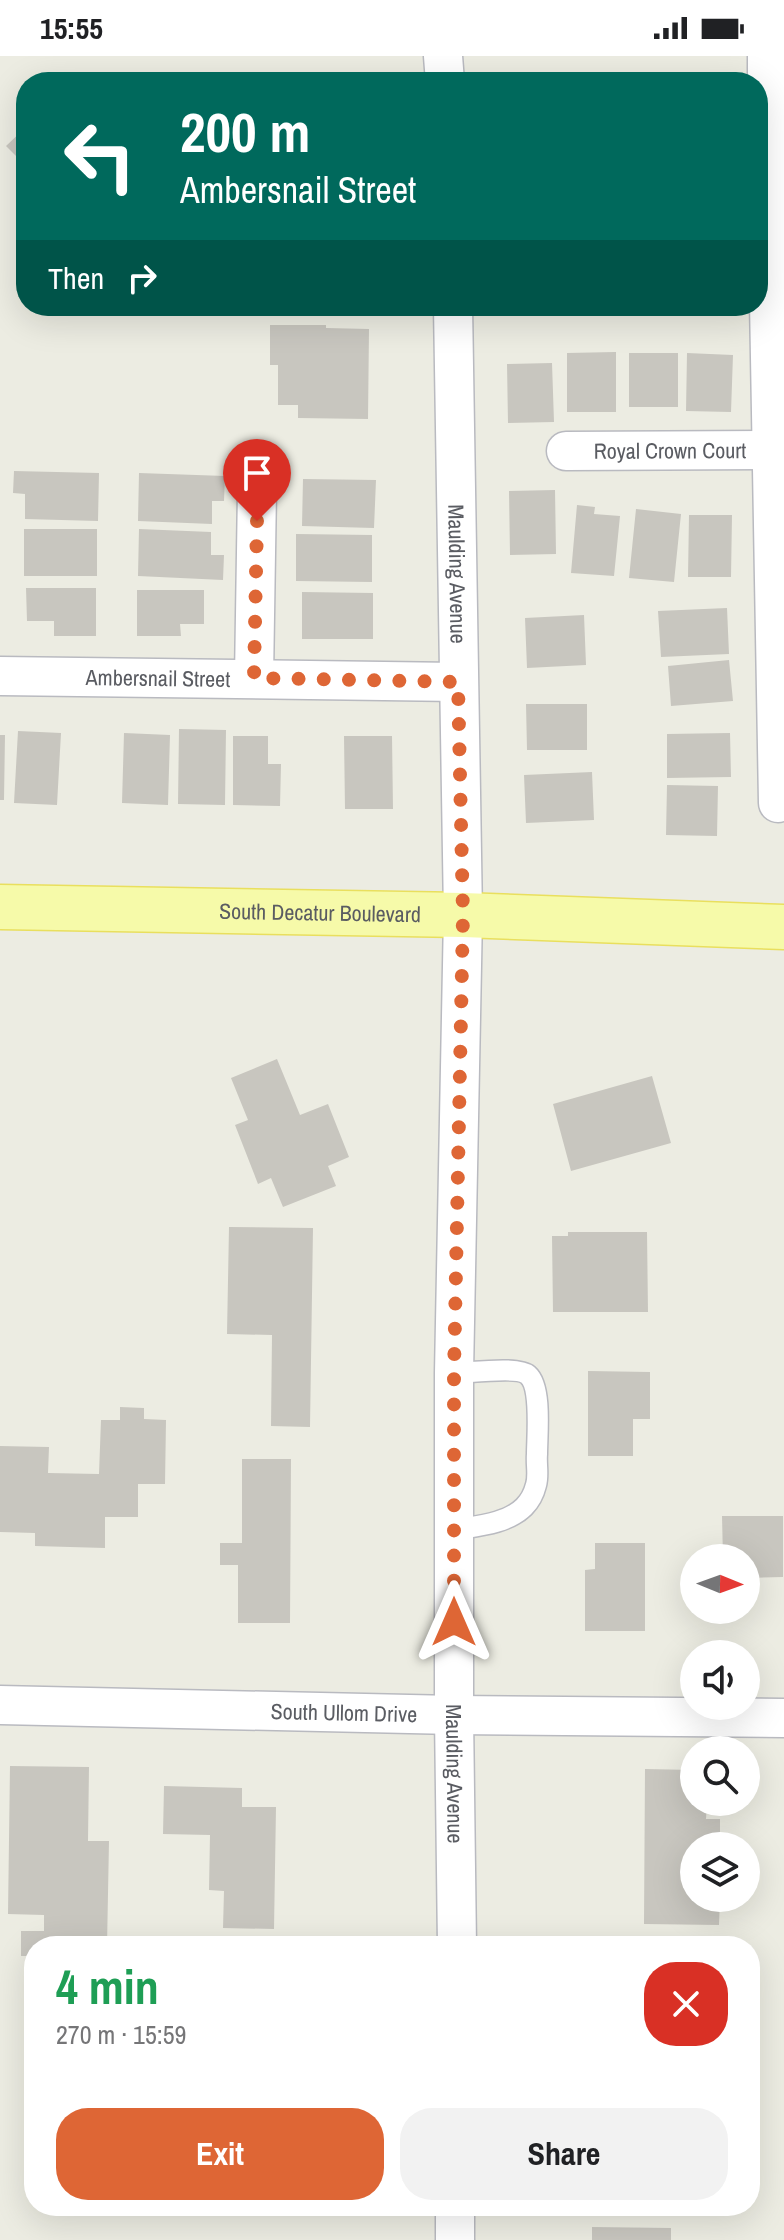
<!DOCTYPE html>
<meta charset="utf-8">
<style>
:root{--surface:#fff;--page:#f2f2f2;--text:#202124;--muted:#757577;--accent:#de6635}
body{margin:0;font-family:"Archivo Narrow",sans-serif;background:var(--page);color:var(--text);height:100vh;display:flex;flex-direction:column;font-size:30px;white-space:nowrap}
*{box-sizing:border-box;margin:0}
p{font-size:26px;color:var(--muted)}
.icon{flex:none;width:44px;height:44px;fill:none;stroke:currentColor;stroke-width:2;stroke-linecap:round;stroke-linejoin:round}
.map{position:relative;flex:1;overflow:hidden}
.panel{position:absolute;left:24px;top:1880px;width:736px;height:280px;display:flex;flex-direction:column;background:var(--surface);border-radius:32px;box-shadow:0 8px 32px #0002}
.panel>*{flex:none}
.guide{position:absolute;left:16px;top:16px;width:752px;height:244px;border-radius:32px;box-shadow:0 8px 32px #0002;background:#00695c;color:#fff;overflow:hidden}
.needle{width:52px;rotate:91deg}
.controls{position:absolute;left:680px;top:1488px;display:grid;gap:16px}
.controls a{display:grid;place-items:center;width:80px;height:80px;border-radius:50%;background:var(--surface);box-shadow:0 8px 32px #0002;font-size:40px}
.pin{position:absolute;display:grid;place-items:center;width:68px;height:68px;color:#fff;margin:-82px -34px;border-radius:50% 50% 50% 0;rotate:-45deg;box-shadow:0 0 8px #0007}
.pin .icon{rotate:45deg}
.me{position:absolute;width:88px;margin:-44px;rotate:0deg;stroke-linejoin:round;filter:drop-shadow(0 0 6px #0008)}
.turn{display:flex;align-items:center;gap:28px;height:168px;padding:0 32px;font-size:36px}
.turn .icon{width:104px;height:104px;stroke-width:2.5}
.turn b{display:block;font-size:56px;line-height:68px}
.then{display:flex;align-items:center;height:76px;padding:0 32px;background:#0003;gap:16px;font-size:30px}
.round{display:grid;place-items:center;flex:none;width:84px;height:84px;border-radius:32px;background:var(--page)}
.headline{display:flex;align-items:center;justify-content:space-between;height:136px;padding:0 32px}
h1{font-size:48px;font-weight:800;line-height:60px;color:#1e9e55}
.button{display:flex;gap:16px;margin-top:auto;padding:16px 32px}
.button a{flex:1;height:92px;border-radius:32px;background:var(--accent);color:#fff;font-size:32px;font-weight:800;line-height:92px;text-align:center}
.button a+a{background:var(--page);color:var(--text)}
.status{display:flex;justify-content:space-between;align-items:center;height:56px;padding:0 40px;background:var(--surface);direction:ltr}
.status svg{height:22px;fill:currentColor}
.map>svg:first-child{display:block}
</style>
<div class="status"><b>15:55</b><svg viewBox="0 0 49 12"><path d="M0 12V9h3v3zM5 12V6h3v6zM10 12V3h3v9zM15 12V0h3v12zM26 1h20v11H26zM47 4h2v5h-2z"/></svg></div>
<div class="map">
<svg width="784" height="2184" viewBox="0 0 784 2184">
<rect width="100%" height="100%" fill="#ecece2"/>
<path fill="#c8c6bf" d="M 547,17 L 547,26 L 501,26 L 501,18 Z
M 565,22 L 611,23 L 611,26 L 565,26 Z
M 26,71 L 26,110 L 6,90 Z
M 683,250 L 729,250 L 729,256 L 683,255 Z
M 270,269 L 326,269 L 326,272 L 369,273 L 368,363 L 298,362 L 298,349 L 278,349 L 278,309 L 270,309 Z
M 616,296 L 616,356 L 567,356 L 567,297 Z
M 629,297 L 678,297 L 678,351 L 629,351 Z
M 687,297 L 733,299 L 731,356 L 686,355 Z
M 552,307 L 554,366 L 508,367 L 507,308 Z
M 14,415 L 99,417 L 98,465 L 25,463 L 25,438 L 13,437 Z
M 139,417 L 225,420 L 224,445 L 212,445 L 212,468 L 138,465 Z
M 303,423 L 376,424 L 374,472 L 302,470 Z
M 555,434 L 556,498 L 510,499 L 509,435 Z
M 577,449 L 595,451 L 594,458 L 620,460 L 614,520 L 571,517 Z
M 636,453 L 681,458 L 674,526 L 629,522 Z
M 689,459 L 732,459 L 731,521 L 688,521 Z
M 24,473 L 97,473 L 97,520 L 24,520 Z
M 139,473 L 211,476 L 211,499 L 224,499 L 223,524 L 138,520 Z
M 296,478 L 372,479 L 372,526 L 296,525 Z
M 26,532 L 96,532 L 96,580 L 54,580 L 54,565 L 27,565 Z
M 137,534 L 204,534 L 204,568 L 180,568 L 181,580 L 137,580 Z
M 302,536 L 373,537 L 373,583 L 302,583 Z
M 727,552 L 729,598 L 661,601 L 658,555 Z
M 584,559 L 586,609 L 527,612 L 525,562 Z
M 729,604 L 733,645 L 671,650 L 668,610 Z
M 526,648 L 587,648 L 587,694 L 527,694 Z
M 179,673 L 226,674 L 225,749 L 178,748 Z
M 18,675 L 61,677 L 57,749 L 14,747 Z
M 124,677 L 170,679 L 168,749 L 122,747 Z
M 730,677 L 731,721 L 667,722 L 667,678 Z
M 0,679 L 5,679 L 4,744 L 0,744 Z
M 233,680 L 268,680 L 268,708 L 281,708 L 280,750 L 233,749 Z
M 344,680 L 392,680 L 393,753 L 345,753 Z
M 592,716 L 594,764 L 526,767 L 524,719 Z
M 667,729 L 718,730 L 717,780 L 666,779 Z
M 277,1003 L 300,1059 L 328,1048 L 349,1101 L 328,1110 L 336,1130 L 283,1151 L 271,1122 L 258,1128 L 235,1069 L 248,1064 L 231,1022 Z
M 652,1020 L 671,1087 L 571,1115 L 553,1048 Z
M 229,1171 L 313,1172 L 310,1371 L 271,1370 L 272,1279 L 227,1278 Z
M 568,1176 L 647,1176 L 648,1256 L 553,1256 L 552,1180 L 568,1180 Z
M 588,1315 L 650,1316 L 650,1363 L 633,1363 L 633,1400 L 588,1400 Z
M 120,1351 L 144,1352 L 144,1363 L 166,1364 L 165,1428 L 138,1428 L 138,1461 L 105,1461 L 105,1492 L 35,1490 L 35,1477 L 0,1476 L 0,1390 L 49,1391 L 48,1417 L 99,1418 L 101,1364 L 120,1364 Z
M 242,1403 L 291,1403 L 290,1567 L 238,1567 L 238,1509 L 220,1509 L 220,1487 L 242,1487 Z
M 722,1460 L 783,1460 L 783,1521 L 746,1522 L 746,1502 L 723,1502 Z
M 595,1487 L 645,1487 L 645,1575 L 585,1575 L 585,1514 L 595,1513 Z
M 10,1710 L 89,1711 L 88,1785 L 109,1785 L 107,1890 L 34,1890 L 34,1900 L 21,1900 L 21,1875 L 44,1875 L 44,1859 L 8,1858 Z
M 645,1713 L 694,1714 L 694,1746 L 707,1746 L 706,1763 L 720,1763 L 720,1790 L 694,1790 L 694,1842 L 720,1842 L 719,1869 L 644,1868 Z
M 164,1730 L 242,1732 L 242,1751 L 276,1751 L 274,1873 L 223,1872 L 224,1835 L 209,1834 L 210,1779 L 163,1778 Z
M 592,2171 L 671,2172 L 671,2184 L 592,2184 Z"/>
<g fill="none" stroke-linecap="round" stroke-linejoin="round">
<g stroke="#b9bac0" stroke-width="23">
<path id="service" d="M 454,1474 C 476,1470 507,1468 524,1451 C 530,1445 534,1437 536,1429 C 539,1419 536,1409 537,1398 C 537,1380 542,1331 528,1319 C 518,1310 468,1317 454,1317"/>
</g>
<g stroke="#b9bac0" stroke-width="41">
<g id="minor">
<path d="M 443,0 L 445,26"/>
<path d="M 767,0 L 767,134 L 778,747"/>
<path id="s1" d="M 453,250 L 463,859 L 454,1317 L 454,1659 L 457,1890"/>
<path id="s2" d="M 566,395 L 772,394"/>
<path id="s3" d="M 0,620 L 458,626"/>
<path d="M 254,622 L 257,434"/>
<path id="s4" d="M 0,1649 L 454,1659 L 784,1662"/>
<path d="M 455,2184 L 455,2150"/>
</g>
</g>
<g stroke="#e9df5e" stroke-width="47">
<g id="primary">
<path id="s5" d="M 0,851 L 463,859 L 784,871"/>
</g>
</g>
<use href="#service" stroke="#fff" stroke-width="20"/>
<use href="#minor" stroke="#fff" stroke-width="38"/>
<use href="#primary" stroke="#f6faa9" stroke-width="44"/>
</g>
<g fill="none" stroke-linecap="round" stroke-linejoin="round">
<path stroke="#de6635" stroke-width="14" stroke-dasharray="0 25.2" d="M 257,465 L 254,622 L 458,626 L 463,859 L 454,1317 L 454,1566"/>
</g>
<g text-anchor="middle" stroke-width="8" stroke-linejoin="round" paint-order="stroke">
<g font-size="22" fill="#5a5c62" stroke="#fff">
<text dy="8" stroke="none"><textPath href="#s2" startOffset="104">Royal Crown Court</textPath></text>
<text dy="8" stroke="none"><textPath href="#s1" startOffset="268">Maulding Avenue</textPath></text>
<text dy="8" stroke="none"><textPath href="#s3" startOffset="158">Ambersnail Street</textPath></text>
<text dy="8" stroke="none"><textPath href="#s5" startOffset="320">South Decatur Boulevard</textPath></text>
<text dy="8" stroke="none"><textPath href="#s4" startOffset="344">South Ullom Drive</textPath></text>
<text dy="8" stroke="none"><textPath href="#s1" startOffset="1468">Maulding Avenue</textPath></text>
</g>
</g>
</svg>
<div class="controls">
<a><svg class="needle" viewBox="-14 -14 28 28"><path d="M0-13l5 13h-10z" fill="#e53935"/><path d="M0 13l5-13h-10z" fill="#757577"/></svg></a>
<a><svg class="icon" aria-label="sound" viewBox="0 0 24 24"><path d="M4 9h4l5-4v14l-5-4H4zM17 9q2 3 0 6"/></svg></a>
<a><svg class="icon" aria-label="search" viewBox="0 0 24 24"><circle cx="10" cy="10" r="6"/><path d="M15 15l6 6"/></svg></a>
<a><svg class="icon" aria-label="layers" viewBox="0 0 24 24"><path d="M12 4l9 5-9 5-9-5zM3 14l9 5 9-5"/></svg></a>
</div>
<div class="pin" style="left:257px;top:465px;background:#d93025"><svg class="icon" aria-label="arrive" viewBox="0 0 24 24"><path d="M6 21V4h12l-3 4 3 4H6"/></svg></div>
<svg class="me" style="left:454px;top:1566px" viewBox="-20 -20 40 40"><path d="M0-17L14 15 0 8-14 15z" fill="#de6635" stroke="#fff" stroke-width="4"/></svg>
<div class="guide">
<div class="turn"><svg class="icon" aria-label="left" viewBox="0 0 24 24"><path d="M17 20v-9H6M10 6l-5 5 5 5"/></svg><div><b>200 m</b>Ambersnail Street</div></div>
<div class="then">Then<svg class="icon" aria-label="right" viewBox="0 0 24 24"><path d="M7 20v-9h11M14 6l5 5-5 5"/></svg></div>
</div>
<section class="panel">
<div class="headline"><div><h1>4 min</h1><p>270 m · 15:59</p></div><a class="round" style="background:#d93025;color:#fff"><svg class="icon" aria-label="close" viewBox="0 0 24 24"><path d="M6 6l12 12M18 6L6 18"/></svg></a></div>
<div class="button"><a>Exit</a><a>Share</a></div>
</section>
</div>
